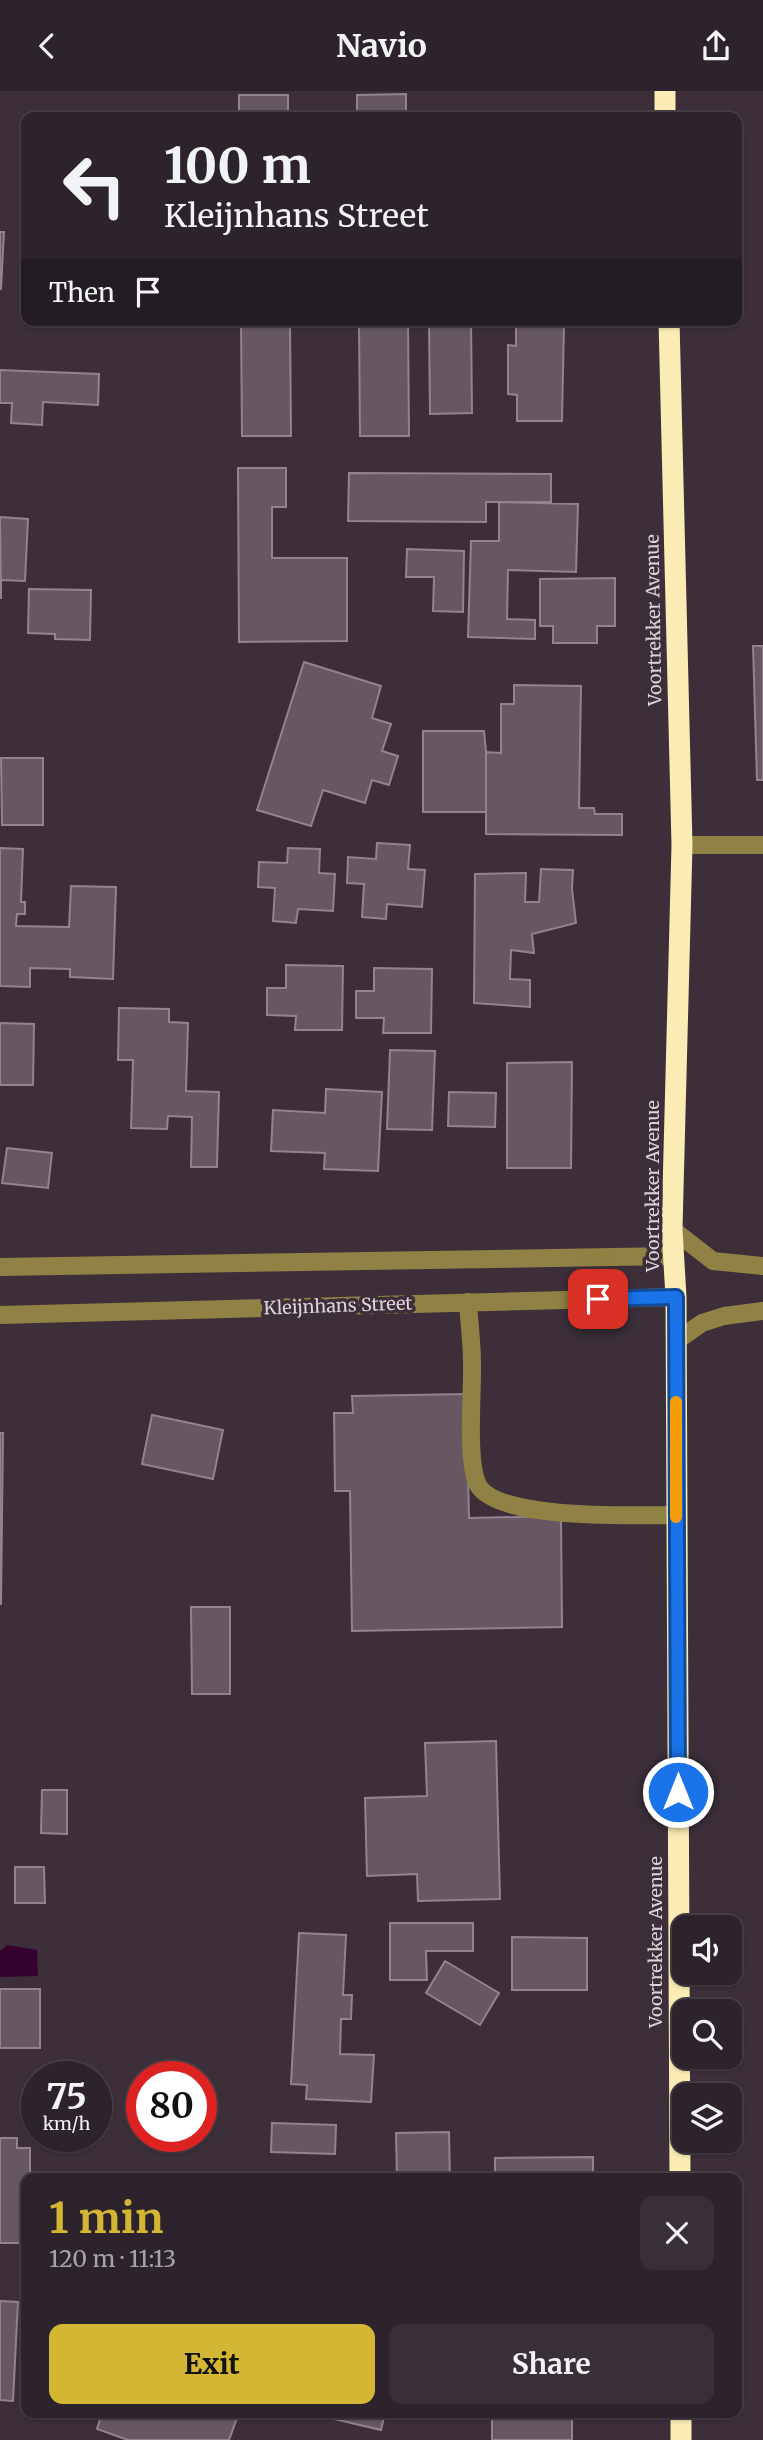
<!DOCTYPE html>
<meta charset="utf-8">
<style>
:root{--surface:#2d232c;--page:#392f38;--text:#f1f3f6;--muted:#a7a4a9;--line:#484048;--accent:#d4b635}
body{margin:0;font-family:Merriweather,serif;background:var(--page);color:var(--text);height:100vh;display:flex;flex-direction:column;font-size:26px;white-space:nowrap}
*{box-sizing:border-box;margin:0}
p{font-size:23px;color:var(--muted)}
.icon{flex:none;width:38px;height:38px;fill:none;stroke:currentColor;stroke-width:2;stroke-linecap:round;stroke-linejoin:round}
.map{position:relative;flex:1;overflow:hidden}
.details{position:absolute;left:21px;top:2082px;width:721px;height:245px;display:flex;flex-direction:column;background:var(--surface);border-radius:14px;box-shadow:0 2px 5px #0004,0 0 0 2px var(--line)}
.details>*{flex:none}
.banner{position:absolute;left:21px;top:21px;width:721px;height:214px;border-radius:14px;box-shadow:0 2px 5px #0004,0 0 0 2px var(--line);background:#2d232c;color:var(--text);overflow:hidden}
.tools{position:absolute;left:672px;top:1824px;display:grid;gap:14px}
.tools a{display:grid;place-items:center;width:70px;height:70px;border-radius:14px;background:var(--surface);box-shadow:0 2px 5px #0004,0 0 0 2px var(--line);font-size:35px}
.speed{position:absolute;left:21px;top:1970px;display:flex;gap:14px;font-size:35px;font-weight:700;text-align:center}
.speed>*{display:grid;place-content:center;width:91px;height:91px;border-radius:50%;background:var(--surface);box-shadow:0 2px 5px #0004,0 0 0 2px var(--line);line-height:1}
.speed small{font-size:18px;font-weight:400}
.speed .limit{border:10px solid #d22;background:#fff;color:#111}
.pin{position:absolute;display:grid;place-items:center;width:60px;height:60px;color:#fff;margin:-30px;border-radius:14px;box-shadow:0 4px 10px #0006}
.me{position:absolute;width:77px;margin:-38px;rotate:0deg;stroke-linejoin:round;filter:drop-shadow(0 0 5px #0008)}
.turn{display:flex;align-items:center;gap:24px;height:147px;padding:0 28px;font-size:32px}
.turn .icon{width:91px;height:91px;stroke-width:2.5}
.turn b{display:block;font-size:49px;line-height:60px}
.then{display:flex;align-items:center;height:66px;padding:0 28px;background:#0003;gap:14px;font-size:26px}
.round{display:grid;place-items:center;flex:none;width:74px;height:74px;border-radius:14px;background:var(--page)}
.overview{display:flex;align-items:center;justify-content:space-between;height:119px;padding:0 28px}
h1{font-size:42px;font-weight:700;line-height:52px;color:var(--accent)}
.button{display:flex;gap:14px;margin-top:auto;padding:14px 28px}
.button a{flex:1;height:80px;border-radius:14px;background:var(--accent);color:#111;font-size:28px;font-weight:700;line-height:80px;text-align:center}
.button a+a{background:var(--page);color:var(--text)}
header{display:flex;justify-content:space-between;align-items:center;height:91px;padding:0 28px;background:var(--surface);font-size:32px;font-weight:700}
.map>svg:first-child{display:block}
</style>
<header><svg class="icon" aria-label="back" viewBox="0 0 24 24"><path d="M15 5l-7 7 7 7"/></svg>Navio<svg class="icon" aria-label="share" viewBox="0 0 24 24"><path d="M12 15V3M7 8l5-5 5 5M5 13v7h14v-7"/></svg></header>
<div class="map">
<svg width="763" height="2349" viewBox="0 0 763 2349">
<rect width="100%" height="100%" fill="#3c2f3a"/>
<path fill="#350230" d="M 7,1854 L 37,1859 L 38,1885 L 0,1886 L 0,1860 Z"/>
<path fill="#665863" stroke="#938390" stroke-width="2" d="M 406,3 L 406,26 L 357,26 L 357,4 Z
M 239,4 L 288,4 L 288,26 L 239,26 Z
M 0,141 L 4,141 L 1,198 L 0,198 Z
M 241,229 L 290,229 L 291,345 L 242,345 Z
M 359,229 L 408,229 L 409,345 L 360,345 Z
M 429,229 L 471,229 L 472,322 L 430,323 Z
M 516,229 L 555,229 L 555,233 L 564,233 L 562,330 L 517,330 L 517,304 L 508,303 L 508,254 L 516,255 Z
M 0,279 L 99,283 L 98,314 L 43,311 L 42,334 L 11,332 L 12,312 L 0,312 Z
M 238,377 L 286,377 L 286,416 L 272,416 L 272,467 L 347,467 L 347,550 L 239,551 Z
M 349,382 L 551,383 L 551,411 L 486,411 L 486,431 L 348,430 Z
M 499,411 L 578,413 L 576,481 L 508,479 L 507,528 L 535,529 L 535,548 L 468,546 L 471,450 L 499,450 Z
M 0,426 L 28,428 L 25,490 L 1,489 L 1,508 Z
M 407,458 L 464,460 L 463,521 L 433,520 L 434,486 L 406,486 Z
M 615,487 L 615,535 L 597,535 L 597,552 L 553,552 L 553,535 L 540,535 L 540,488 Z
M 29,498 L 91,499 L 90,549 L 55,548 L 55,543 L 28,542 Z
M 753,555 L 763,555 L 763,689 L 757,689 Z
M 304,571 L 381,595 L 372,627 L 391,633 L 382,660 L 398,665 L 389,694 L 372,689 L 365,712 L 323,699 L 311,735 L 257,719 Z
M 514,594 L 581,595 L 579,717 L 594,717 L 595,723 L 622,723 L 622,744 L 486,743 L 486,661 L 501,662 L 501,613 L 514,613 Z
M 423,640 L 484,640 L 486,661 L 486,721 L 423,721 Z
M 1,667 L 43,667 L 43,734 L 2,734 Z
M 377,752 L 410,754 L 408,778 L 425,779 L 422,816 L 387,813 L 386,828 L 362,826 L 364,793 L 347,792 L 348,766 L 376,768 Z
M 0,757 L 23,758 L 21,811 L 25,811 L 25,823 L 17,823 L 16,835 L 69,836 L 71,795 L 116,796 L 113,888 L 70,886 L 70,878 L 30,877 L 30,896 L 0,895 Z
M 288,757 L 320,758 L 319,782 L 335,783 L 333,820 L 298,818 L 296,832 L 273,830 L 275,797 L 258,796 L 259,771 L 287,772 Z
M 541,778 L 573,779 L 572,798 L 576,832 L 532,843 L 534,862 L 511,859 L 510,888 L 530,889 L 530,916 L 474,912 L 475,783 L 526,782 L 525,811 L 539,811 Z
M 286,874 L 343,875 L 342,939 L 295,939 L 296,925 L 267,924 L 267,897 L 286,897 Z
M 374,877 L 432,878 L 431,942 L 383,942 L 384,927 L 356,927 L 356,900 L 374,900 Z
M 119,917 L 169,918 L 169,931 L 188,932 L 186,1000 L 219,1001 L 217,1076 L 191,1076 L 192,1026 L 168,1025 L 167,1038 L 131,1037 L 133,969 L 118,969 Z
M 0,932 L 34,933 L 33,994 L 0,994 Z
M 390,959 L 435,960 L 432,1039 L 387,1038 Z
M 572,971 L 571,1077 L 507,1077 L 507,972 Z
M 326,998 L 382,1001 L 378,1080 L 324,1078 L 325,1062 L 271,1060 L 273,1019 L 325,1022 Z
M 449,1001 L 496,1002 L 495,1036 L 448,1035 Z
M 7,1057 L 52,1062 L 48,1097 L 2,1092 Z
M 466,1303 L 469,1427 L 561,1425 L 562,1536 L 352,1540 L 350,1400 L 335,1400 L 334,1322 L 353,1322 L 352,1305 Z
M 152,1324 L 223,1339 L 213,1388 L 142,1373 Z
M 0,1342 L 3,1342 L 1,1513 L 0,1513 Z
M 191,1516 L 230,1516 L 230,1603 L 192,1603 Z
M 496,1650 L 500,1808 L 418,1810 L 417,1783 L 367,1785 L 365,1707 L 427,1705 L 425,1652 Z
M 42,1699 L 67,1699 L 67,1743 L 41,1742 Z
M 15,1776 L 44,1776 L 45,1812 L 15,1812 Z
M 390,1832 L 473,1832 L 473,1860 L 426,1860 L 427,1889 L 390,1889 Z
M 299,1842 L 346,1844 L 343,1904 L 352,1904 L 351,1928 L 341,1928 L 340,1963 L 374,1964 L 371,2011 L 306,2008 L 307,1994 L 291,1993 Z
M 512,1846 L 587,1847 L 587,1899 L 512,1899 Z
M 445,1870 L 499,1902 L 480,1934 L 426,1902 Z
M 0,1898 L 40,1898 L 40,1957 L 0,1957 Z
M 272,2032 L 336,2034 L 335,2063 L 271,2061 Z
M 449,2041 L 450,2088 L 397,2088 L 396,2042 Z
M 0,2047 L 17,2047 L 17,2057 L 30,2057 L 30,2081 L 37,2081 L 37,2088 L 26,2088 L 26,2152 L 0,2152 Z
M 593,2066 L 593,2088 L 495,2088 L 495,2067 Z
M 297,2081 L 359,2082 L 359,2088 L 297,2088 Z
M 0,2210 L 18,2211 L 13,2310 L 0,2309 Z
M 102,2322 L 229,2322 L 237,2327 L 229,2349 L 128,2349 L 97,2338 Z
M 335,2322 L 385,2322 L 381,2339 L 334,2328 Z
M 492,2322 L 572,2322 L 572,2349 L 492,2349 Z"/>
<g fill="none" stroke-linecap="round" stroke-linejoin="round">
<path stroke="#908144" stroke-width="18" d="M 682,754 L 763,754
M 672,1138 L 713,1170 L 763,1175
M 0,1176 L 674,1165
M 468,1211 C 469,1231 472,1251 472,1271 C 473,1299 466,1371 478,1394 C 498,1430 638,1424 676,1424
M 0,1224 L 676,1206
M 675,1251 L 702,1232 L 724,1225 L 763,1220"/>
<path stroke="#faecb4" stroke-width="21" d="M 665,0 L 665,26
M 669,229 L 682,754 L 672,1138 L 676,1206 L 680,2088
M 681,2322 L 681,2349"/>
</g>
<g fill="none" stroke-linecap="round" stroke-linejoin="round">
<g stroke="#114b97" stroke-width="18">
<path id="route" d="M 598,1208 L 676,1206 L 678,1701"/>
</g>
<use href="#route" stroke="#1a73e8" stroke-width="12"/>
<path stroke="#f59e0b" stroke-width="12" d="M 676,1311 L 676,1426"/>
</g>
<g text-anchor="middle" stroke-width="7" stroke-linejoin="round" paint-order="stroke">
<g font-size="18" fill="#ddd4db" stroke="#3c2f3a">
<text transform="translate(654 529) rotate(-91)" y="6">Voortrekker Avenue</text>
<text transform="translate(653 1095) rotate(-90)" y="6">Voortrekker Avenue</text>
<text transform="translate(338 1215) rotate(-2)" y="6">Kleijnhans Street</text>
<text transform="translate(656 1851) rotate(-90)" y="6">Voortrekker Avenue</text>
</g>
</g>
</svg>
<div class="tools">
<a><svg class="icon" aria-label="sound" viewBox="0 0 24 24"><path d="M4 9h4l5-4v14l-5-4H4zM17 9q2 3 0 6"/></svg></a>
<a><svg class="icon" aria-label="search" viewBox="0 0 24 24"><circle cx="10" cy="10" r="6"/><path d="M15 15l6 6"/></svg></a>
<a><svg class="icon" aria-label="layers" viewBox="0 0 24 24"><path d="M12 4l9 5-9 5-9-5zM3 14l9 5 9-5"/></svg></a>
</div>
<div class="speed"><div>75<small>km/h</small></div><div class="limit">80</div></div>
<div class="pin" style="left:598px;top:1208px;background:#d93025"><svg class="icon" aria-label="arrive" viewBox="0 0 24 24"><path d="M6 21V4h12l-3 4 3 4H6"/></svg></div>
<svg class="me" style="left:678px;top:1701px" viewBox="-20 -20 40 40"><circle r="17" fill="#1a73e8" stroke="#fff" stroke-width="3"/><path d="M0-11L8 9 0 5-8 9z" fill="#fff"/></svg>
<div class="banner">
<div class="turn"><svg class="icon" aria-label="left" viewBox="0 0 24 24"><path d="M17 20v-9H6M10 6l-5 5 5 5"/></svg><div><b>100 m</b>Kleijnhans Street</div></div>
<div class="then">Then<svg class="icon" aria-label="arrive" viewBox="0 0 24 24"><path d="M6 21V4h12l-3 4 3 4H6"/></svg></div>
</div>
<section class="details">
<div class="overview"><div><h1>1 min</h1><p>120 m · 11:13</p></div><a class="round"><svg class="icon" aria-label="close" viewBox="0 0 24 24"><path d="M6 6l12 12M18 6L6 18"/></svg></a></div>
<div class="button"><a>Exit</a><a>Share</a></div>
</section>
</div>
